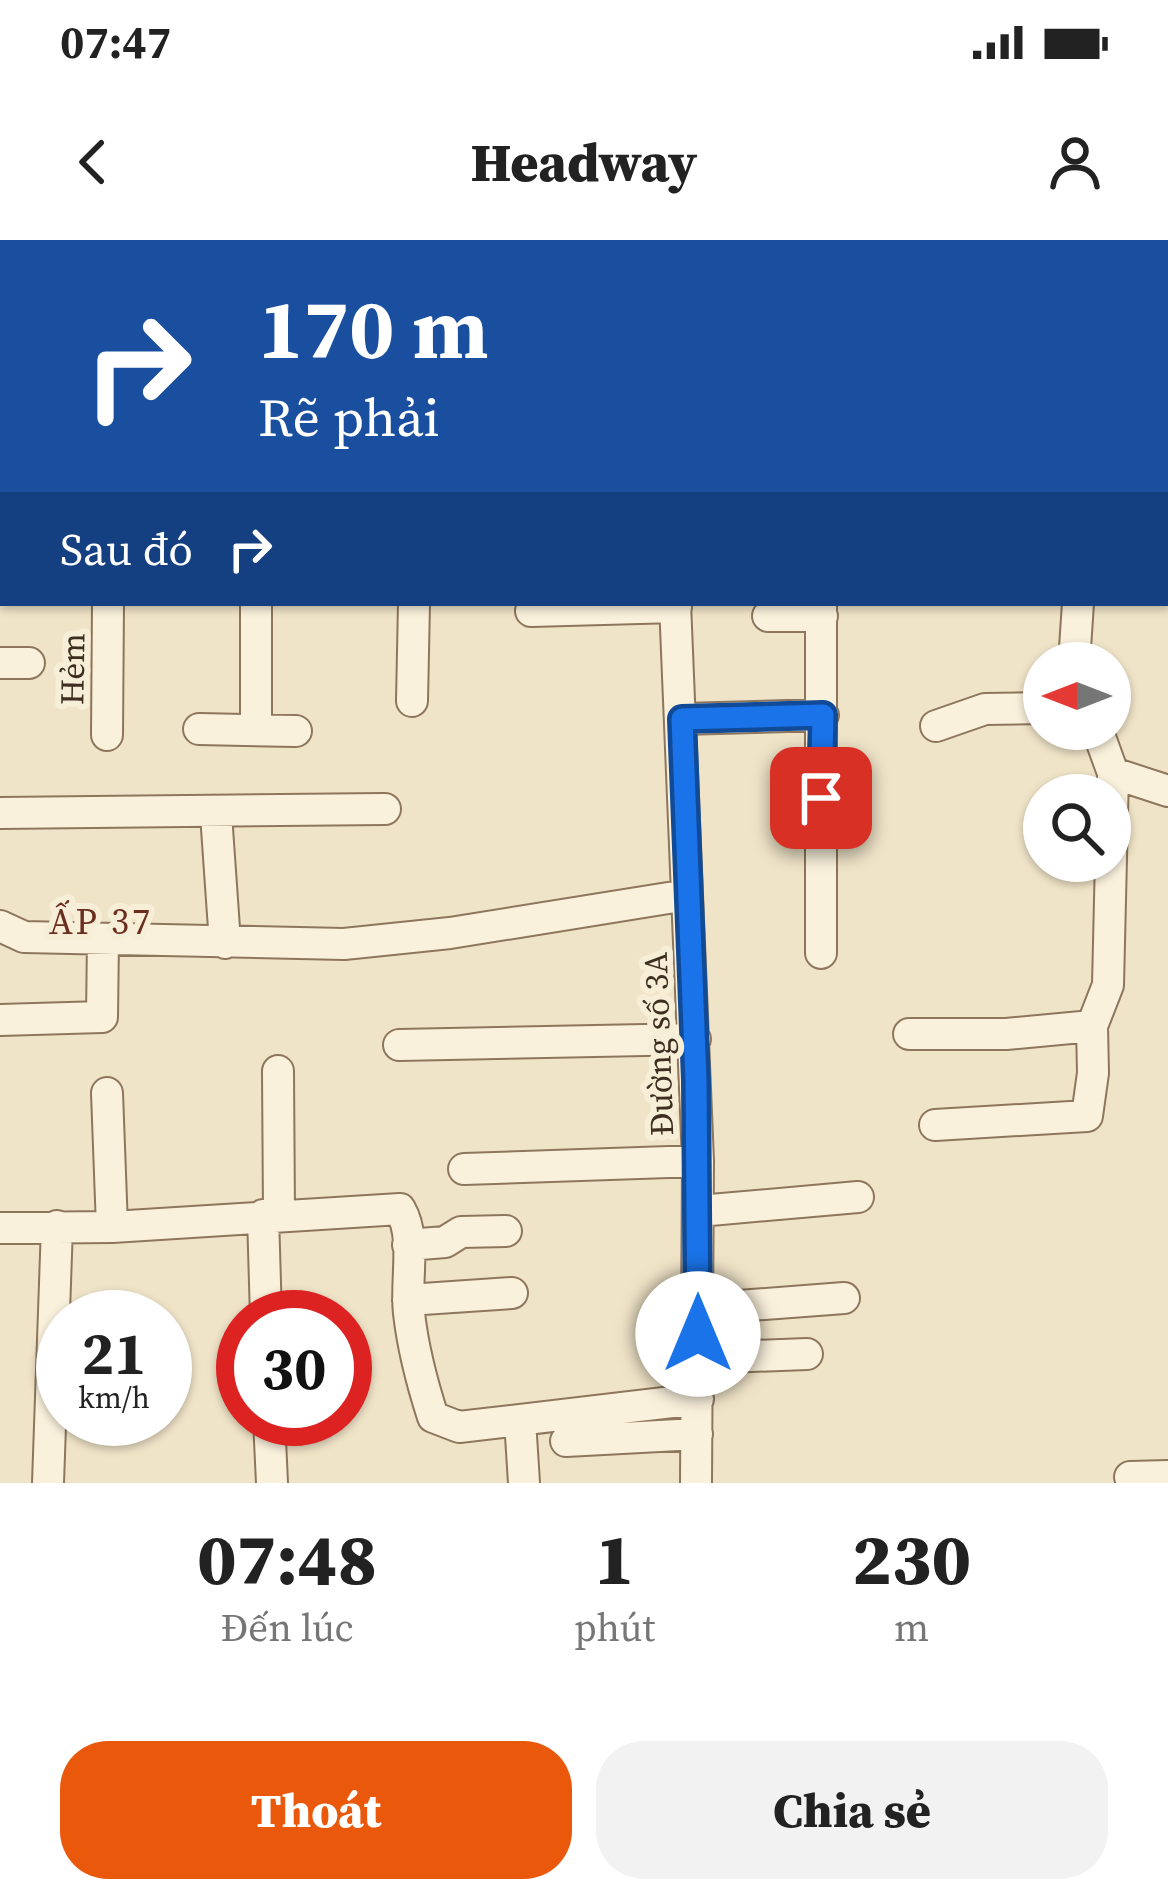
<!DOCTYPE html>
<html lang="vi">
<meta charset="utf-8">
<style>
:root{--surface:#fff;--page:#f2f2f2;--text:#222;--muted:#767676;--accent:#ea580c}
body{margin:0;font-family:"Source Serif 4",serif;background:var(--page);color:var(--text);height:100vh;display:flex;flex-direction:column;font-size:45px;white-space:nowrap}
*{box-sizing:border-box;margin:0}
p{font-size:39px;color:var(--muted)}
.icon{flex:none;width:66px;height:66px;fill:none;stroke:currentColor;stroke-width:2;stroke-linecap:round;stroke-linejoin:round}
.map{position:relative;height:1243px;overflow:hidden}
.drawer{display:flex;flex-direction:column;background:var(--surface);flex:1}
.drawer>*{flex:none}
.banner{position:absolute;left:0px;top:0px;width:1170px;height:366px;box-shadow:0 3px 9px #0004;background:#1a4fa0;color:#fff;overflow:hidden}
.needle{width:78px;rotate:270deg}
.buttons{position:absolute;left:1023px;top:402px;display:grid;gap:24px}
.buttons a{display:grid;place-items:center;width:108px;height:108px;border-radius:50%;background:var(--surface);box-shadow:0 3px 9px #0004;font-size:60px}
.speed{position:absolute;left:36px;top:1050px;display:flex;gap:24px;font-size:60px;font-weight:700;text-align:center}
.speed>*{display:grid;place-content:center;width:156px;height:156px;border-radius:50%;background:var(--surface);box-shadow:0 3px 9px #0004;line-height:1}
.speed small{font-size:30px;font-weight:400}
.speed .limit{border:18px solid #d22;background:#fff;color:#111}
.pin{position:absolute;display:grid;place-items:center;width:102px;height:102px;color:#fff;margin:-51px;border-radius:24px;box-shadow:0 6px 18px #0006}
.me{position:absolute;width:132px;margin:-66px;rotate:0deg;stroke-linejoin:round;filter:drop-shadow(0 0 9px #0008)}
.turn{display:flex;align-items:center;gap:42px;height:252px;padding:0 60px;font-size:54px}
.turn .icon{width:156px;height:156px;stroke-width:2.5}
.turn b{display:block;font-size:84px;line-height:102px}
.then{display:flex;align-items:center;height:114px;padding:0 60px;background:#0003;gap:24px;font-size:45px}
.eta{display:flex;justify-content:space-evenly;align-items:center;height:204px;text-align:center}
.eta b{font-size:72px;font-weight:800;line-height:84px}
.primary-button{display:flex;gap:24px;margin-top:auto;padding:24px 60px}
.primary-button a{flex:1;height:138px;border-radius:48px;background:var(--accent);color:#fff;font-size:48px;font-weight:800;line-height:138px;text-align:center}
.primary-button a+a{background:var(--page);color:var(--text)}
.status{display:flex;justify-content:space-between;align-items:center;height:84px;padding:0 60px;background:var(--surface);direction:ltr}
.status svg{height:33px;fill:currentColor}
header{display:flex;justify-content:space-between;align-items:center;height:156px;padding:0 60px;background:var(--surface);font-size:54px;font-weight:800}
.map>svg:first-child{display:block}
</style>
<div class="status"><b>07:47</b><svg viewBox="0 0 49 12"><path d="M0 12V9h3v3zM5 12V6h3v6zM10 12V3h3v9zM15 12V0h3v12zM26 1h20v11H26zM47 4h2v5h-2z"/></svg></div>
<header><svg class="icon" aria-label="back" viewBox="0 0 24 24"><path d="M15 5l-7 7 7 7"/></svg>Headway<svg class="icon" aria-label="person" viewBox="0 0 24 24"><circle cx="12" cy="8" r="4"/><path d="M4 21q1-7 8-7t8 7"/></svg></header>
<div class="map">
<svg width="1168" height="1243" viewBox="0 0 1168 1243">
<rect width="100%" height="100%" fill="#f0e4c8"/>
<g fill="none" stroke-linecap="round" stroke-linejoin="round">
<g stroke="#8d765c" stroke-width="34">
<path id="minor" d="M 637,0 L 638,3
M 347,3 L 347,0
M 1120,3 L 1121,0
M 1167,132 L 1168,132
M 0,258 L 3,258
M 675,363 L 698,921 L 696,1243
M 531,371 L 676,367
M 768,376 L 822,376
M 0,423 L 29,423
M 1074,423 L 1078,363
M 412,461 L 414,363
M 682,479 L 823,475
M 936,486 L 985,469 L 1044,468
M 256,488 L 256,363
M 199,489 L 296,491
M 1097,489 L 1113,533 L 1168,551
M 107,495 L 108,363
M 0,573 L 385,569
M 216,574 L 225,703
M 0,686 L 24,697 L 344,704 L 450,693 L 687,655
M 821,713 L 821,363
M 0,780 L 102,777 L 103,699
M 909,794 L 1006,794 L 1092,786 L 1108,745 L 1113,533
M 399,805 L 695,799
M 278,831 L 279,974
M 107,853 L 112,987
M 935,885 L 1087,876 L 1093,833 L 1092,786
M 464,929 L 698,921
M 699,971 L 858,957
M 263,975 L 266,1077
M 0,988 L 112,987 L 400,969 C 417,998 405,1040 409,1073 C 413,1109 422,1143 433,1177 L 459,1187 L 698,1159
M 408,1005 L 445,1002 L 461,992 L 506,991
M 408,1060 L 512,1053
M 698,1069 L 844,1058
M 698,1118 L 807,1114
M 269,1179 L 272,1243
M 520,1180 L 524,1243
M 566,1201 L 697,1194
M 1130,1237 L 1168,1236
M 48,1243 L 57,986"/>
</g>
<use href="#minor" stroke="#faf1dc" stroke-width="30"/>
</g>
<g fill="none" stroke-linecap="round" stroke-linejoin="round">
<g stroke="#114b97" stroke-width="30">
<path id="route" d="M 698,1094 L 696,840 L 682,479 L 823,475 L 821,558"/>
</g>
<use href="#route" stroke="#1a73e8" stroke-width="21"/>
</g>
<g text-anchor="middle" stroke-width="12" stroke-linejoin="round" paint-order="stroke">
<g font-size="33" fill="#3d2e20" stroke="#f7eed8">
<text transform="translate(72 429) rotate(-89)" y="12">Hẻm</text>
<text transform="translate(658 804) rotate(-92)" y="12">Đường số 3A</text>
</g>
<g font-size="36" letter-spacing="3" fill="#6b2e1e" stroke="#f7eed8">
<text x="101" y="694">ẤP 37</text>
</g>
</g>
</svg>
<div class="buttons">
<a><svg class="needle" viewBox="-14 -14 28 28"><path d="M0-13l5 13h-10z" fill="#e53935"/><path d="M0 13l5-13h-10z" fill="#767676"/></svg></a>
<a><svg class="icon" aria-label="search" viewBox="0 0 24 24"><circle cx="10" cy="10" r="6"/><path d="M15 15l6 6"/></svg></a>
</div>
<div class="speed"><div>21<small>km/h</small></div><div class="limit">30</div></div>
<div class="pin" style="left:821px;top:558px;background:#d93025"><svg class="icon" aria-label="arrive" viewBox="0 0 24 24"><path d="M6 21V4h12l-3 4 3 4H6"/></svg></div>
<svg class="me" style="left:698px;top:1094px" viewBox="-20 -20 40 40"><circle r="19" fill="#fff"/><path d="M0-13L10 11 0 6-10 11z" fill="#1a73e8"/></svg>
<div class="banner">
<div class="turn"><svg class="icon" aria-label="right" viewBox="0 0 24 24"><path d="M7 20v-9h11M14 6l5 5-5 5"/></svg><div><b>170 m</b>Rẽ phải</div></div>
<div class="then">Sau đó<svg class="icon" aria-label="right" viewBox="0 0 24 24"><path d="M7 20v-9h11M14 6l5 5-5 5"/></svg></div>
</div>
</div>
<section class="drawer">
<div class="eta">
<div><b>07:48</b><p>Đến lúc</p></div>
<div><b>1</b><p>phút</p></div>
<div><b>230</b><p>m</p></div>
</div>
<div class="primary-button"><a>Thoát</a><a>Chia sẻ</a></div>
</section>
